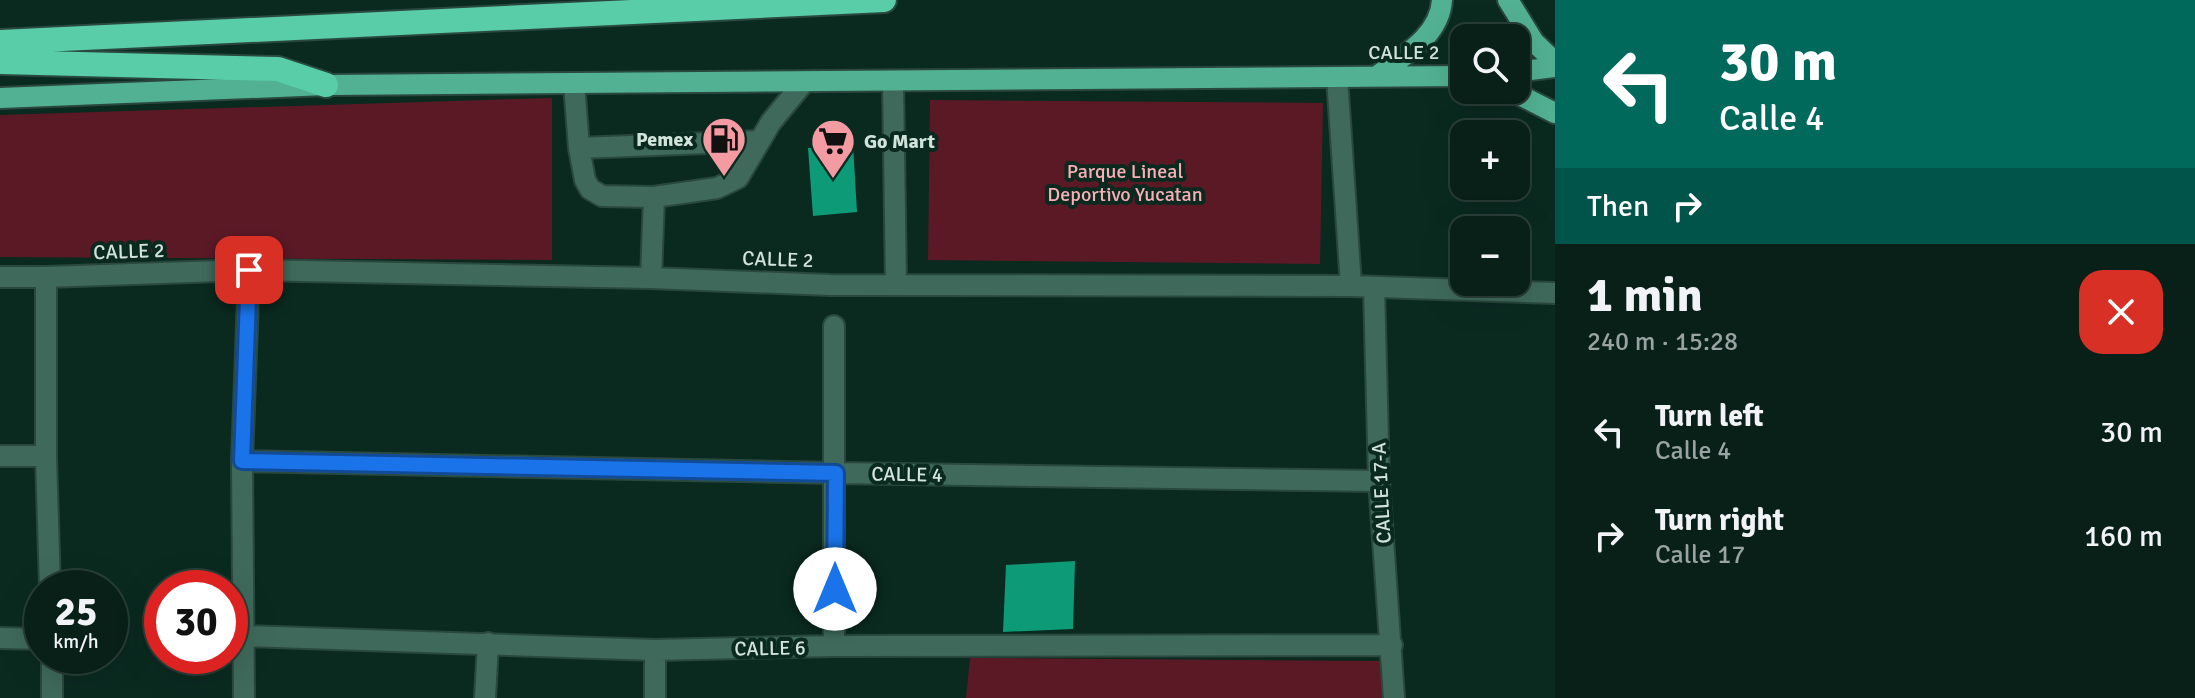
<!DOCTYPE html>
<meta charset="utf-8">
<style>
:root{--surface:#082018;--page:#112821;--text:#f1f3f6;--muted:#98a3a2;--line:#293e37}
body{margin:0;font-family:Signika,sans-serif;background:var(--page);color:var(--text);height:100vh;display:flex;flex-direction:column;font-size:30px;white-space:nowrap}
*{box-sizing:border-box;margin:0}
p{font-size:26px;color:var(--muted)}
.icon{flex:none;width:44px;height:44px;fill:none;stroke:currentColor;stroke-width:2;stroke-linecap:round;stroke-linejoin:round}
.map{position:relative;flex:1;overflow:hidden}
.details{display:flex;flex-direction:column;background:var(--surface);width:640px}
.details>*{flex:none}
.guide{background:#00695c;color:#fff;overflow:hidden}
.buttons{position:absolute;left:1450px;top:24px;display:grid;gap:16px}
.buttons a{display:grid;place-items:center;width:80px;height:80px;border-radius:16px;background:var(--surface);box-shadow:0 8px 32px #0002,0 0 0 2px var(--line);font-size:40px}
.speed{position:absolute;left:24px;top:570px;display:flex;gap:16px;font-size:40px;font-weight:700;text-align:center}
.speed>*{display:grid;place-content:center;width:104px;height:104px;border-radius:50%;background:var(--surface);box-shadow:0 8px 32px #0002,0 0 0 2px var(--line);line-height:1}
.speed small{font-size:20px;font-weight:400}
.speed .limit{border:12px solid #d22;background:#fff;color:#111}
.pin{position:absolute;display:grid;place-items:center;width:68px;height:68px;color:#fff;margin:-34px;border-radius:16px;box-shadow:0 4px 12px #0006}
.me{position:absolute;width:88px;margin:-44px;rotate:0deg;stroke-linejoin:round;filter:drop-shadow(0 0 6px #0008)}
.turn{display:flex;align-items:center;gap:28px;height:168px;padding:0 32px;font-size:36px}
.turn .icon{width:104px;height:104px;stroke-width:2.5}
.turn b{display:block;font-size:56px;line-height:68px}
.then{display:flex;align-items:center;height:76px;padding:0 32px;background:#0003;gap:16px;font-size:30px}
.round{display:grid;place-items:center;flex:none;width:84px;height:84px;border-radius:24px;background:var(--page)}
.headline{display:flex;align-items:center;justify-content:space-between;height:136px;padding:0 32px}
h1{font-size:48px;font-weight:700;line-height:60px}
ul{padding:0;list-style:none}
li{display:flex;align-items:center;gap:24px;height:104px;padding:0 32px}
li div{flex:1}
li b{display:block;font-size:30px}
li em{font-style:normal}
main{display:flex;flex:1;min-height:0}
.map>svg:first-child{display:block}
</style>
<main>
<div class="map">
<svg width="1555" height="698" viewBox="0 0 1555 698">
<rect width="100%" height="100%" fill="#0a2a20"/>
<path fill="#5b1926" d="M 552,98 L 552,260 L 0,257 L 0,115 Z
M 930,100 L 1323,103 L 1320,264 L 928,260 Z
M 970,658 L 1385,661 L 1385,698 L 966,698 Z"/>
<path fill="#0d9a77" d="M 853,145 L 857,212 L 813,216 L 808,148 Z
M 1075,561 L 1073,629 L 1003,632 L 1006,565 Z"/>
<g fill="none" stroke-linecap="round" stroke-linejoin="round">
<g stroke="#2a483e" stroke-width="24">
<path id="minor" d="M 1337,77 L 1351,286
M 893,81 L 896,285
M 574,83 L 579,148 L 585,180 L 590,189 L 602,196 L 654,197 L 717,188 L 738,178 L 771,122 L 804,82
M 579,148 L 759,141
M 0,277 L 46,277 L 249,270 L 651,278 L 830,285 L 1351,286 L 1555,293
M 46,277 L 46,456 L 50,588
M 651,278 L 654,197
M 1374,288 L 1379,481 L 1394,698
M 834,326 L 834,646
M 0,456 L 46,456
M 242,461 L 836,473 L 1379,481
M 244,636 L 655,650 L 834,646 L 1392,645
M 0,638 L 42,639
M 52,656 L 52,698
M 244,698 L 242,461 L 249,270
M 485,698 L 488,643
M 655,698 L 655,650"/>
</g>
<g stroke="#2a483e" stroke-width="24">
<path id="major" d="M 1508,0 L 1534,42 L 1555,62
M 1516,72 L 1555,67
M 1377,76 C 1403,56 1440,36 1442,0
M 1510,90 L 1555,113
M 0,98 L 326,85 L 1464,76"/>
</g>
<g stroke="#2a483e" stroke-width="28">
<path id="highway" d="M 0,42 L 884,0
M 0,62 L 278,69 L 326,85"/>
</g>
<use href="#minor" stroke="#3f6a5b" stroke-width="20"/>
<use href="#major" stroke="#52b192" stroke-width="20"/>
<use href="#highway" stroke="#58cda8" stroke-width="24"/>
</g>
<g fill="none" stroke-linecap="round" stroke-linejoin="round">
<g stroke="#114b97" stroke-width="20">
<path id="route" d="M 249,270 L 242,461 L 836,473 L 835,589"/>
</g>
<use href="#route" stroke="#1a73e8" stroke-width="14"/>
</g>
<defs>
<g id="fuel-pin" transform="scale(2.3)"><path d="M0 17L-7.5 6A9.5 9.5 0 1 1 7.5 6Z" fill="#f49aa3" stroke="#0a2a20"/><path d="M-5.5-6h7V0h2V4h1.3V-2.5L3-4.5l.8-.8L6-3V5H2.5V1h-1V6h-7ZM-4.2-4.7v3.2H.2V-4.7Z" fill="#111"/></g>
<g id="supermarket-pin" transform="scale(2.3)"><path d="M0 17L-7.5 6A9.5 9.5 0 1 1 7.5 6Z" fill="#f49aa3" stroke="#0a2a20"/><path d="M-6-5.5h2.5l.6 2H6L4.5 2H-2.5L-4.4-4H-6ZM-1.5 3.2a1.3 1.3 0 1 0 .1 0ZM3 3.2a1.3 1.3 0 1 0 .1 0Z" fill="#111"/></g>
</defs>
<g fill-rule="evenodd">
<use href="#fuel-pin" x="724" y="139"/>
<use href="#supermarket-pin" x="833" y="141"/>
</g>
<g text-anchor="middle" stroke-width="8" stroke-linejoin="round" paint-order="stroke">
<g font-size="20" fill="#d2e3dc" stroke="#0a2a20">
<text x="1404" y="59">CALLE 2</text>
<text transform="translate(129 251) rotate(-2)" y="7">CALLE 2</text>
<text transform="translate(778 259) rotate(2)" y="7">CALLE 2</text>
<text transform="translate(907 474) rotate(1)" y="7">CALLE 4</text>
<text transform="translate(1381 493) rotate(-93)" y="7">CALLE 17-A</text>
<text transform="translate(770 648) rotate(-1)" y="7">CALLE 6</text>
</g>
<g font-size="20" font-weight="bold" fill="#d2e3dc" stroke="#0a2a20" text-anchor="end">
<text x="693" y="146">Pemex</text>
<text x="864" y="148" text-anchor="start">Go Mart</text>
</g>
<g font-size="20" fill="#faaeb5" stroke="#0a2a20">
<text x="1125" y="178">Parque Lineal<tspan x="1125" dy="23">Deportivo Yucatan</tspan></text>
</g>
</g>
</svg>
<div class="buttons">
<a><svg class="icon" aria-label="search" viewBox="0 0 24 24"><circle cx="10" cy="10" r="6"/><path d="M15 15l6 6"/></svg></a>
<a>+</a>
<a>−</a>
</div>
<div class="speed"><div>25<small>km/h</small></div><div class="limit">30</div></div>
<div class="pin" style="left:249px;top:270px;background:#d93025"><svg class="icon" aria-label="arrive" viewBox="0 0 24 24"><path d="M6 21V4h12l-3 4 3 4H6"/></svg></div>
<svg class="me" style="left:835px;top:589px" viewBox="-20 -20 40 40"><circle r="19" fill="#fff"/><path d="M0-13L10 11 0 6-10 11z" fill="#1a73e8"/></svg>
</div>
<section class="details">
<div class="guide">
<div class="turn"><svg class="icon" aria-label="left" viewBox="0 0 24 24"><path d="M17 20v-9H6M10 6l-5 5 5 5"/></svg><div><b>30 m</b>Calle 4</div></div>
<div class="then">Then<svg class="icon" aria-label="right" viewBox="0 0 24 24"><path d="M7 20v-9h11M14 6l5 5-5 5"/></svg></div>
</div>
<div class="headline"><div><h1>1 min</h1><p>240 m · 15:28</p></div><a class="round" style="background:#d93025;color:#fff"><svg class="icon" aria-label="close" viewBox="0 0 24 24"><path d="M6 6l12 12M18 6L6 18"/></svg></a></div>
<ul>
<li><svg class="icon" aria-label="left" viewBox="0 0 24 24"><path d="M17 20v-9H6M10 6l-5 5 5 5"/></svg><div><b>Turn left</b><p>Calle 4</p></div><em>30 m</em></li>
<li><svg class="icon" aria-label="right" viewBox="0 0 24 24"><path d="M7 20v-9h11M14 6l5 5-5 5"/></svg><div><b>Turn right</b><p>Calle 17</p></div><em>160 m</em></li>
</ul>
</section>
</main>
